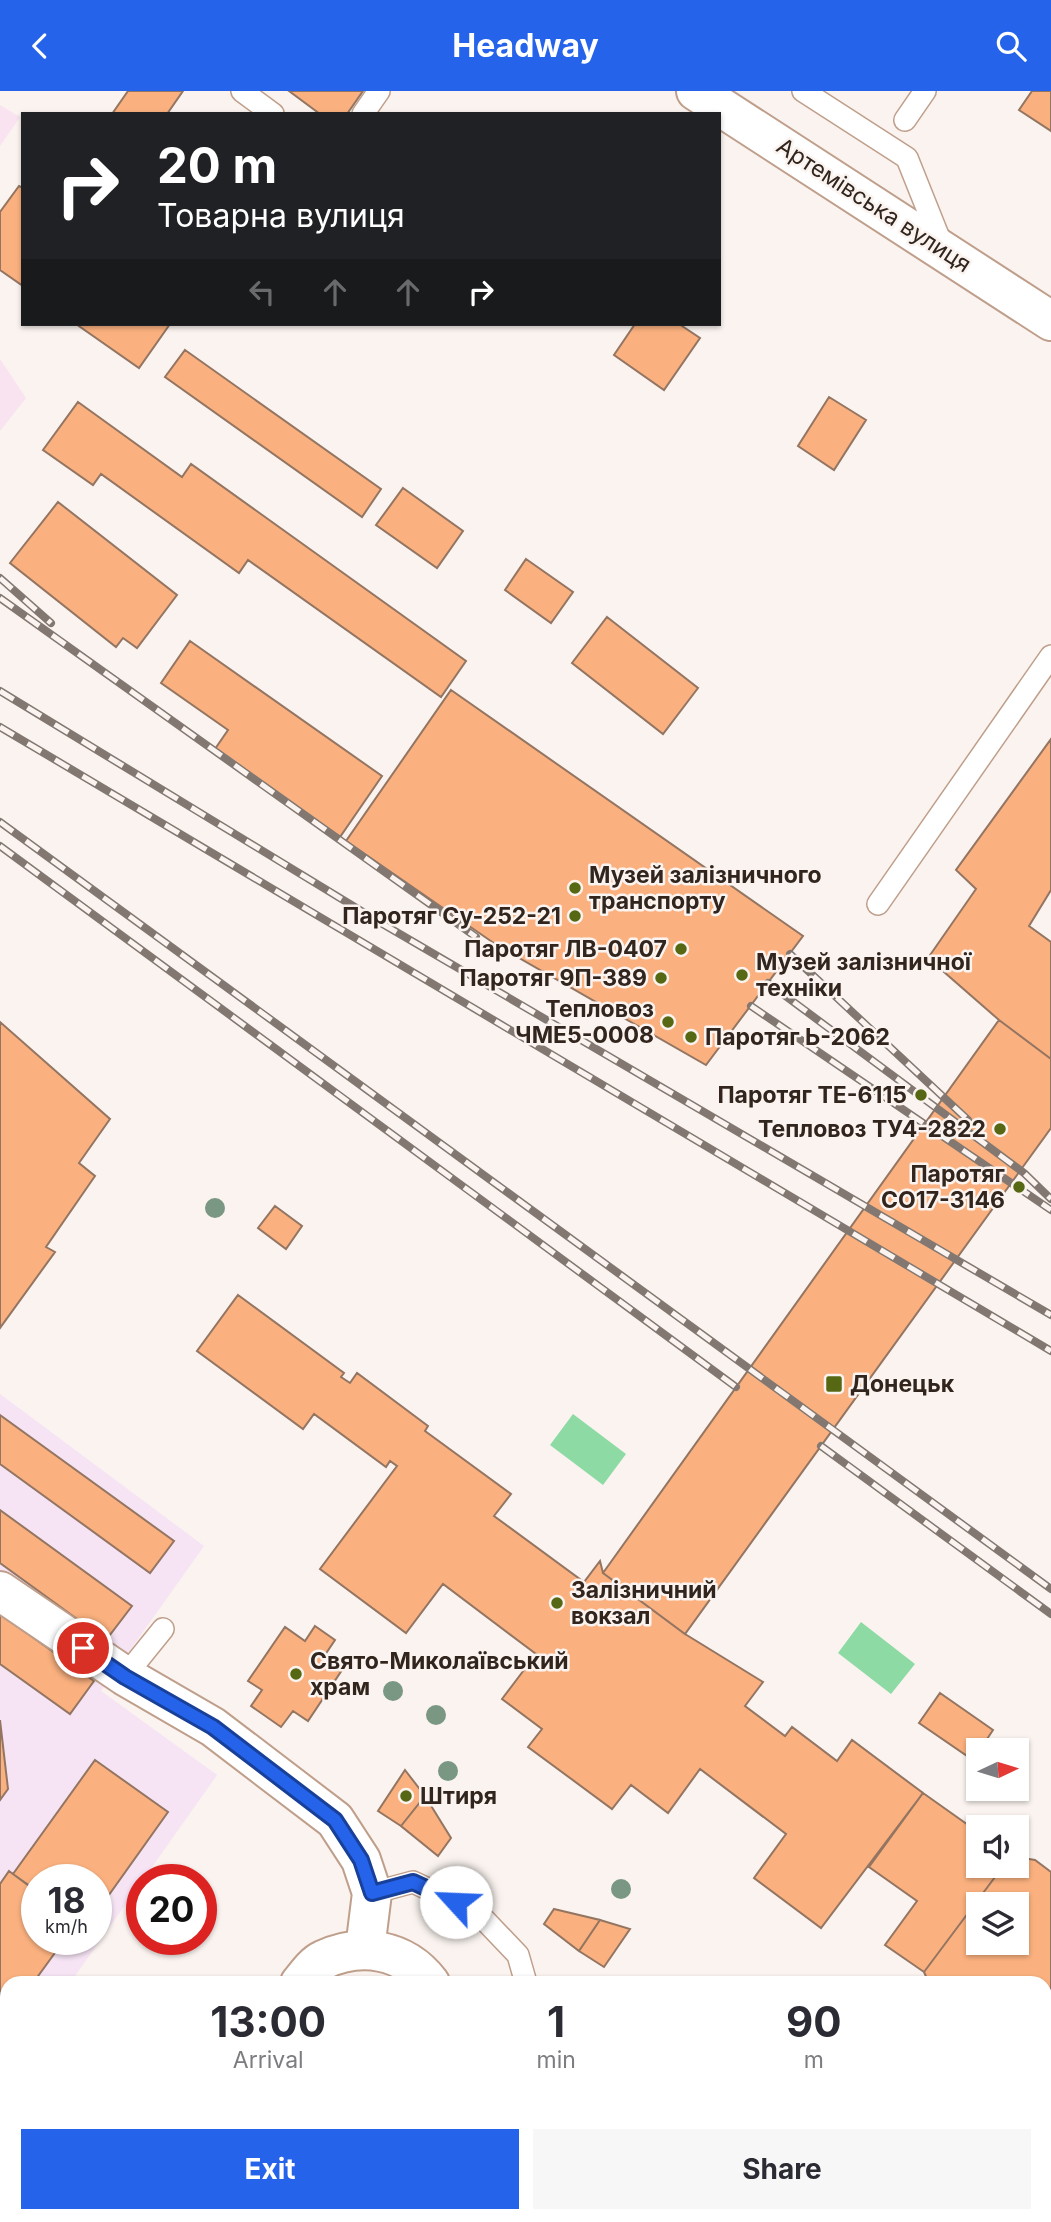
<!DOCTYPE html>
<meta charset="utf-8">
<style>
:root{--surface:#fff;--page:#f7f7f7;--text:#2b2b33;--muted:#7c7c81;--accent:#2563eb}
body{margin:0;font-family:Inter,sans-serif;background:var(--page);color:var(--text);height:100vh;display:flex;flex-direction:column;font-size:26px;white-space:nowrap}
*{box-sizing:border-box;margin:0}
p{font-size:23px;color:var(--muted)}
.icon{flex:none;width:38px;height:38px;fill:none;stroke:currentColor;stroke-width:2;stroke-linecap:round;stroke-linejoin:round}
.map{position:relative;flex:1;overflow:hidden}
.side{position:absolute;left:0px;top:1885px;width:1052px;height:247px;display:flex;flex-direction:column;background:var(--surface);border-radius:21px 21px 0 0;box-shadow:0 2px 5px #0004}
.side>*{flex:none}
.guide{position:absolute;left:21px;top:21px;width:700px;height:214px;border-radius:0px;box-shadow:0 2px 5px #0004;background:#202124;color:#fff;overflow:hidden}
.needle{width:46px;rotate:86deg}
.fabs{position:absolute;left:966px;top:1647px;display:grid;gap:14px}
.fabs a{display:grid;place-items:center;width:63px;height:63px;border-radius:0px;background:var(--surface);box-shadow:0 2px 5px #0004;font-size:35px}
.speed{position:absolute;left:21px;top:1773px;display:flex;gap:14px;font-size:35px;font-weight:700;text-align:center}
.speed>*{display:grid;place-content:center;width:91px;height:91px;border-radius:50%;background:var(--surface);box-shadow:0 2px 5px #0004;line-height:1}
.speed small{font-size:18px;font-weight:400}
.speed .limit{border:10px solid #d22;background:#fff;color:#111}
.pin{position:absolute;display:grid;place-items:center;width:60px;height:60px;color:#fff;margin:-30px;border:4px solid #fff;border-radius:50%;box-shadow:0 2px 7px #0007}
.me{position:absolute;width:77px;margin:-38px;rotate:295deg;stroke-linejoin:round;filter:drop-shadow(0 0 5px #0008)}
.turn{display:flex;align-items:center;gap:24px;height:147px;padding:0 21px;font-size:32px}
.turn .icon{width:91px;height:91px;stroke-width:2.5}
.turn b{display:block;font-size:49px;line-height:60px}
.lanes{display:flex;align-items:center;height:66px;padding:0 21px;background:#0003;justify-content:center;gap:35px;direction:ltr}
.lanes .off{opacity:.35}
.eta{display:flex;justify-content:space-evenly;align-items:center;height:119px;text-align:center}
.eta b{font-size:42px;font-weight:700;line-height:49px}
.button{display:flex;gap:14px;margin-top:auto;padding:14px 21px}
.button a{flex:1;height:80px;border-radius:0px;background:var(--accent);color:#fff;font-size:28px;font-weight:700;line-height:80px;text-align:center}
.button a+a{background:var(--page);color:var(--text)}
header{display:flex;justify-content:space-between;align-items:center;height:91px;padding:0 21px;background:var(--accent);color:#fff;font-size:32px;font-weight:700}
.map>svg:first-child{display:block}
</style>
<header><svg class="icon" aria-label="back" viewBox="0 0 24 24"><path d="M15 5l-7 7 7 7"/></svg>Headway<svg class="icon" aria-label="search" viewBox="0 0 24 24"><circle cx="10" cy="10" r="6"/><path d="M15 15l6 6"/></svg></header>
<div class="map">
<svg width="1051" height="2131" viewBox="0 0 1051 2131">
<rect width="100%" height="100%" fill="#faf3ef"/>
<path fill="#f6e4f5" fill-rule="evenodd" d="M 0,1303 L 204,1455 L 101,1600 L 217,1684 L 70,1892 L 7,1892 L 7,1972 L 0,1967 ZM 37,1788 L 96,1788 L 96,1848 L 37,1848 Z"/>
<path fill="#fae3f1" d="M 0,14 L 20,26 L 0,55 Z
M 0,268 L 26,307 L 0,340 Z"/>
<path fill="#8edaa5" d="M 573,1323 L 626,1363 L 603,1394 L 550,1354 Z
M 861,1531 L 915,1573 L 891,1603 L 838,1562 Z
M 253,2125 L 330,2125 L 323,2131 L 259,2131 Z"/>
<path fill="#fbb17f" stroke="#937562" stroke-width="2" fill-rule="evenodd" d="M 128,0 L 183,0 L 167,23 L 112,23 Z
M 289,0 L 363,0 L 347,23 L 320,23 Z
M 1032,0 L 1051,0 L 1051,40 L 1019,19 Z
M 19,95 L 23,97 L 23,195 L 0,179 L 0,121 Z
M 76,233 L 170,233 L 139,277 Z
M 635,233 L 679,233 L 700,247 L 664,299 L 614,264 Z
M 185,259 L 381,398 L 362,426 L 165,286 Z
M 829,306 L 866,329 L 834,379 L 798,355 Z
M 78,311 L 182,386 L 191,373 L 466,570 L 441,606 L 248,469 L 239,482 L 101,383 L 93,394 L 43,359 Z
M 403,397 L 463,440 L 437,477 L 376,434 Z
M 58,411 L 177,504 L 137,557 L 123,547 L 116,556 L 10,472 Z
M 526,468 L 573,501 L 551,532 L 505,499 Z
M 607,526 L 698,597 L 663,643 L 572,572 Z
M 190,550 L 382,685 L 340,746 L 215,658 L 228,639 L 161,592 Z
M 451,599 L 803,845 L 706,974 L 498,855 L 346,750 Z
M 1051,648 L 1051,799 L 1029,835 L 1051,851 L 1051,968 L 999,929 L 928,867 L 976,798 L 956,779 Z
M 999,929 L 1051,968 L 1051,1037 L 685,1543 L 603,1482 Z
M 0,931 L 110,1028 L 79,1072 L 95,1085 L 46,1156 L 55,1161 L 0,1237 Z
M 275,1115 L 302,1135 L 286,1158 L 258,1137 Z
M 238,1204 L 344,1282 L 341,1286 L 350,1292 L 357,1282 L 428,1335 L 425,1340 L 511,1403 L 494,1425 L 584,1491 L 600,1470 L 603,1482 L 685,1543 L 763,1591 L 745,1615 L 785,1645 L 792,1636 L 837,1670 L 852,1649 L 923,1702 L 821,1837 L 754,1787 L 786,1743 L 700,1678 L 668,1722 L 631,1694 L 612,1718 L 528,1656 L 542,1638 L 502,1608 L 536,1563 L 443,1493 L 406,1542 L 320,1478 L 397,1375 L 390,1370 L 386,1376 L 314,1323 L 303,1338 L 197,1260 Z
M 0,1324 L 174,1450 L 150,1482 L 0,1373 Z
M 0,1419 L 132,1515 L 106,1549 L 0,1472 Z
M 0,1523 L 94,1590 L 70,1623 L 0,1573 Z
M 315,1535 L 335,1549 L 325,1564 L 344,1576 L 308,1630 L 293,1620 L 281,1636 L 251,1615 L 262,1599 L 248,1590 L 285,1536 L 305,1550 Z
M 940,1602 L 993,1639 L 973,1669 L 919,1632 Z
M 0,1629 L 8,1698 L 0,1709 Z
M 95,1669 L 168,1721 L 96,1822 L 96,1788 L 37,1788 L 37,1800 L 13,1783 Z
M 405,1679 L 425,1705 L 401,1735 L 378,1720 Z
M 923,1702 L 978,1741 L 978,1774 L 1004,1774 L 924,1881 L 885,1854 L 917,1810 L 869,1776 Z
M 425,1705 L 451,1747 L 438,1765 L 401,1735 Z
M 1017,1766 L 1035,1769 L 1051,1781 L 1051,2011 L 1045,2006 L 1045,1892 L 929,1892 L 924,1881 L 1004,1774 L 1017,1774 ZM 978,1813 L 1017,1813 L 1017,1852 L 978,1852 Z
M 9,1780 L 37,1801 L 37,1848 L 65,1848 L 33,1892 L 7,1892 L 7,1928 L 0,1938 L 0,1793 Z
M 554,1818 L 600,1829 L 579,1860 L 544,1833 Z
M 600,1829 L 630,1838 L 604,1876 L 579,1860 Z"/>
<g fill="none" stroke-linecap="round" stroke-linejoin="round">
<g stroke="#bf9f8b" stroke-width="24">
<path id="service" d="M 242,0 L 273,23
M 803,0 L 907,67 L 943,157
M 363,23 L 379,0
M 905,29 L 925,0
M 878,813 L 1051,565
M 125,1585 L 163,1538
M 372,1802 L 413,1791 L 477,1821 L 518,1864 L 526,1892
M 19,2131 L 21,2124
M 544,2131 L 548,2124"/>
</g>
<g stroke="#bf9f8b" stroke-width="42">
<path id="minor" d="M 0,1500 L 125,1585 L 213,1636 L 335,1729 L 361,1769 L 372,1802 L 365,1858
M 407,2124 L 416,2131"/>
</g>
<g stroke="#bf9f8b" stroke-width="42">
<path id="tertiary" d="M 211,2124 L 217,2131"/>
</g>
<g stroke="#bf9f8b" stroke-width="42">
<path id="secondary" d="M 696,0 L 1051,230
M 300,1892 C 306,1885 314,1873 323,1869 C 361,1851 404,1858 430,1892
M 158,2131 L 161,2124
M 336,2131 L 342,2124"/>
</g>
<use href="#service" stroke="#fff" stroke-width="21"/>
<use href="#minor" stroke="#fff" stroke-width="38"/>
<use href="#tertiary" stroke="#fff" stroke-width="38"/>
<use href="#secondary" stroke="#fff" stroke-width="38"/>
<g stroke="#827871" stroke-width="8">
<path id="rail" d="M 0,487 L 51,532
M 0,507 L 476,846
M 0,600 L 381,832 L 1051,1224
M 0,636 L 1051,1260
M 0,731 L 1051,1498
M 0,755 L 736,1296
M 790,863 L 968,1029
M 768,892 L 1024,1082 L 1051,1108
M 751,915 L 1051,1119
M 821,1355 L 1051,1523"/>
</g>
<use href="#rail" stroke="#faf3ef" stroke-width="5" stroke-dasharray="16" stroke-linecap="butt"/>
</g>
<g fill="#7a9783">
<circle cx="215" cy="1117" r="10"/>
<circle cx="393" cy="1600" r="10"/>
<circle cx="436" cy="1624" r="10"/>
<circle cx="448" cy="1680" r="10"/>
<circle cx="621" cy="1798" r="10"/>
</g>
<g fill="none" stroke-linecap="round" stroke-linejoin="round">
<g stroke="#184099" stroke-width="18">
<path id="route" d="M 83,1557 L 125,1586 L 213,1636 L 335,1729 L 361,1769 L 372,1802 L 413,1791 L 456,1811"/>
</g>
<use href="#route" stroke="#2563eb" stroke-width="12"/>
</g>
<g fill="#566813" stroke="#faf3ef" stroke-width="2.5">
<circle cx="575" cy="797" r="7"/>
<circle cx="575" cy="825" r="7"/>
<circle cx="681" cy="858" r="7"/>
<circle cx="742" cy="884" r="7"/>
<circle cx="661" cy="887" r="7"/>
<circle cx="668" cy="931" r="7"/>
<circle cx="691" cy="946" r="7"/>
<circle cx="921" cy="1004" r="7"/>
<circle cx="1000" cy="1038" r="7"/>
<circle cx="1019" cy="1096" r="7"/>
<rect x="825" y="1284" width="18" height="18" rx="3.5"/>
<circle cx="557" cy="1512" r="7"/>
<circle cx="296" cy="1583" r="7"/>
<circle cx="406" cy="1705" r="7"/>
</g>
<g text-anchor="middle" stroke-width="5" stroke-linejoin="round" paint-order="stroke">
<g font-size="23" fill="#31251d" stroke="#faf3ef">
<text transform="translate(874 114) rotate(33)" y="8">Артемівська вулиця</text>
</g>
<g font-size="23" font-weight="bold" fill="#31251d" stroke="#faf3ef" text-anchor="start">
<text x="589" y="792">Музей залізничного<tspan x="589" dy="26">транспорту</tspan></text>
<text x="561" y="833" text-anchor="end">Паротяг Су-252-21</text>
<text x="667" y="866" text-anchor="end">Паротяг ЛВ-0407</text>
<text x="756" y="879">Музей залізничної<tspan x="756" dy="26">техніки</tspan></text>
<text x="647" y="895" text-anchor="end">Паротяг 9П-389</text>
<text x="654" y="926" text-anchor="end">Тепловоз<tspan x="654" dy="26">ЧМЕ5-0008</tspan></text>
<text x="705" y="954">Паротяг Ь-2062</text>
<text x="907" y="1012" text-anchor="end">Паротяг ТЕ-6115</text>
<text x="986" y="1046" text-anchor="end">Тепловоз ТУ4-2822</text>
<text x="1005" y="1091" text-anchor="end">Паротяг<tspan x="1005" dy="26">СО17-3146</tspan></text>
<text x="850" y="1301">Донецьк</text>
<text x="571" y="1507">Залізничний<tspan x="571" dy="26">вокзал</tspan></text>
<text x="310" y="1578">Свято-Миколаївський<tspan x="310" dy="26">храм</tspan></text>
<text x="420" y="1713">Штиря</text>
</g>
</g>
</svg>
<div class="fabs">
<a><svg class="needle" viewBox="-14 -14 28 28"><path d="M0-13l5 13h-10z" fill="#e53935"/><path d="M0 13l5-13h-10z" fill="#7c7c81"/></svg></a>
<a><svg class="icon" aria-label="sound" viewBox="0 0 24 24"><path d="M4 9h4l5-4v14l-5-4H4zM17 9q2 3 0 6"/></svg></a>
<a><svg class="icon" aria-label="layers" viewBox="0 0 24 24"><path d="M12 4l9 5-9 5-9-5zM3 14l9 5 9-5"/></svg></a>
</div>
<div class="speed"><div>18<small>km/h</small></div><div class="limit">20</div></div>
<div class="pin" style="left:83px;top:1557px;background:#d93025"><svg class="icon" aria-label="arrive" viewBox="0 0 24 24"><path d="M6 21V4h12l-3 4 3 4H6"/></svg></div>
<svg class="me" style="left:456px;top:1811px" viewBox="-20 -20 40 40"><circle r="19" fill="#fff"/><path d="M0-13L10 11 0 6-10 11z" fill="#2563eb"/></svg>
<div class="guide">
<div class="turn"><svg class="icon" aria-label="right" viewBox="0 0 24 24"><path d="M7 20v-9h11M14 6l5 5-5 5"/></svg><div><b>20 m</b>Товарна вулиця</div></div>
<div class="lanes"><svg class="icon off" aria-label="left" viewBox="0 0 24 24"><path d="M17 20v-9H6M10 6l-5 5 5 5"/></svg><svg class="icon off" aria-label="ahead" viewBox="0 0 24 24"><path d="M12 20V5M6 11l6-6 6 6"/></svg><svg class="icon off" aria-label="ahead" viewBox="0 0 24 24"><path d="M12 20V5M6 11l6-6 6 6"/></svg><svg class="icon" aria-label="right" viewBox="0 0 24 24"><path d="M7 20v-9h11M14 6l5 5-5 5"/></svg></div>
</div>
<section class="side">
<div class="eta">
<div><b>13:00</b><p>Arrival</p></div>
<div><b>1</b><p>min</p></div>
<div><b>90</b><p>m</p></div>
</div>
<div class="button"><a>Exit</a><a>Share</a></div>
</section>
</div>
